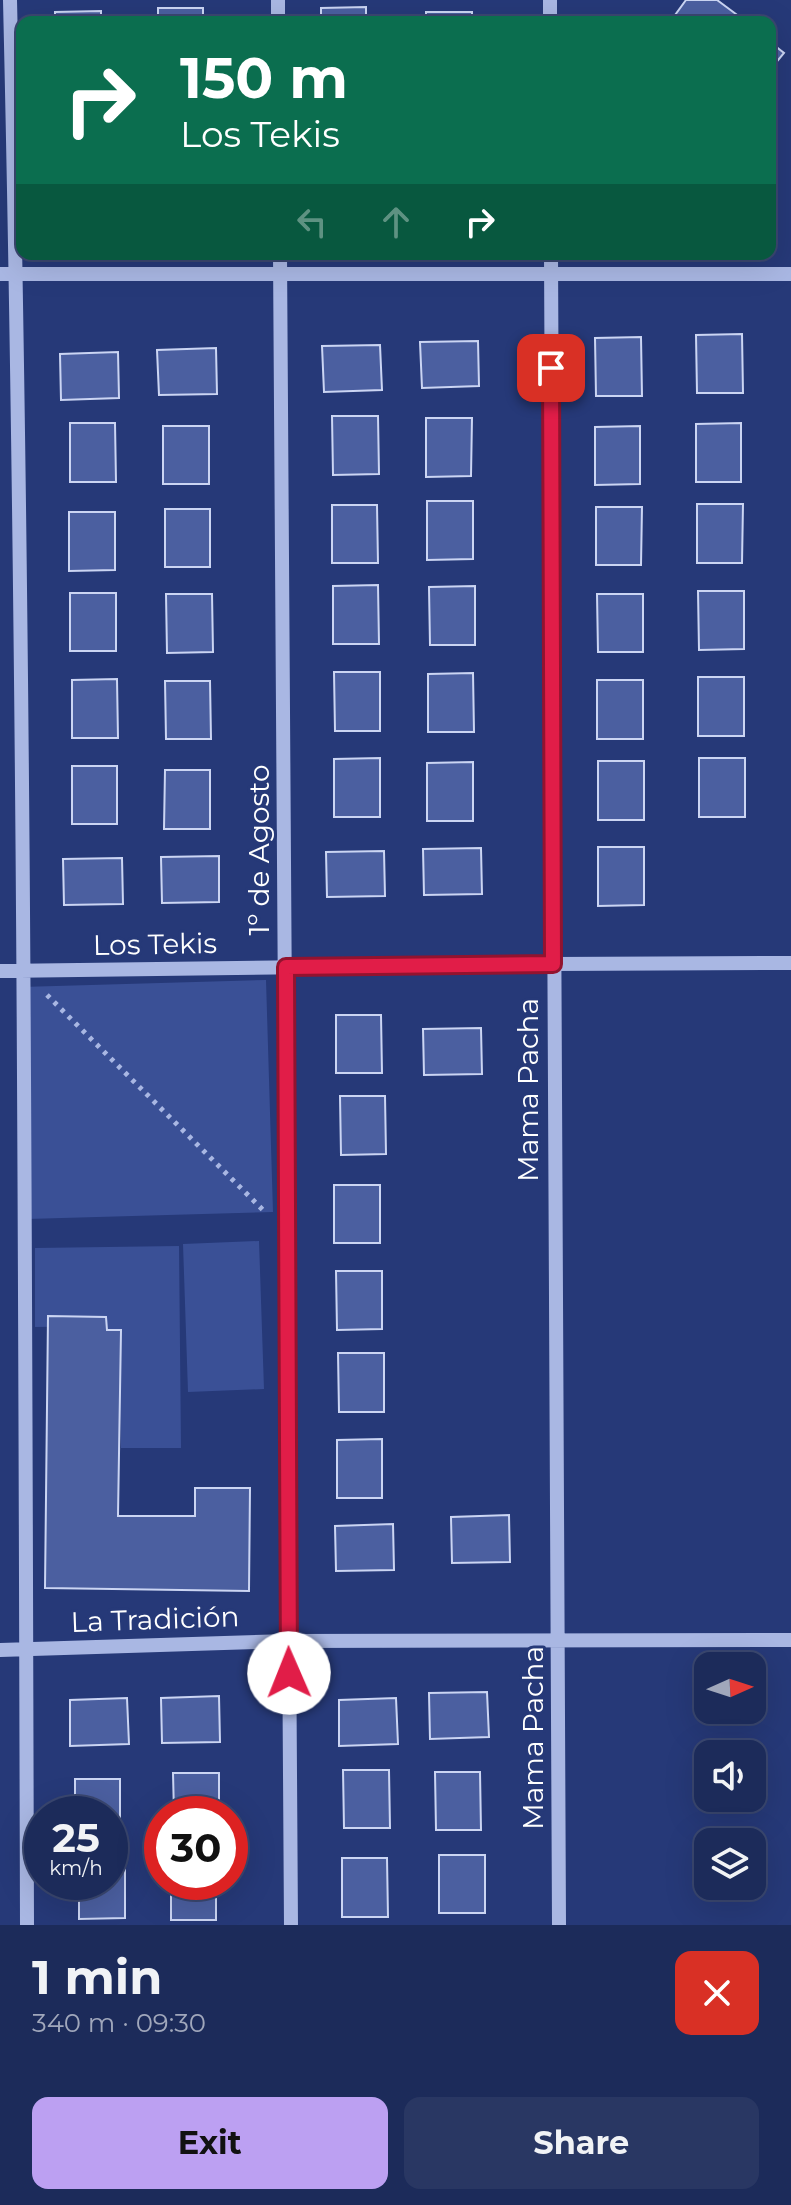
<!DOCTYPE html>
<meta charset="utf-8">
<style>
:root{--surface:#1c2b5a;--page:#293763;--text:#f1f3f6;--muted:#a0a7bb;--line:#3a4770;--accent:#bca0f2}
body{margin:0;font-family:Montserrat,sans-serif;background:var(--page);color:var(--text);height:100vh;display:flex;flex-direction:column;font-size:30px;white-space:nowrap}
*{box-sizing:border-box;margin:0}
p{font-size:26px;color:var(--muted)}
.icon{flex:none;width:44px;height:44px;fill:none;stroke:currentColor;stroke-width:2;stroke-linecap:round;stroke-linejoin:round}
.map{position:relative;height:1925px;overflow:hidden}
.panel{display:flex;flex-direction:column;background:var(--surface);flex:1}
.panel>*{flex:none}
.top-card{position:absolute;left:16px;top:16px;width:760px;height:244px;border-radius:16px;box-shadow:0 8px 32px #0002,0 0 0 2px var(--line);background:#0b6e4f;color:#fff;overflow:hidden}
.needle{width:52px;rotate:87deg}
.tools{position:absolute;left:694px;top:1652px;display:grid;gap:16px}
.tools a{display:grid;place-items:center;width:72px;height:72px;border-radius:16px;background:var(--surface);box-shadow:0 8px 32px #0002,0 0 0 2px var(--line);font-size:40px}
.speed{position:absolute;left:24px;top:1796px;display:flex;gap:16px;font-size:40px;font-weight:700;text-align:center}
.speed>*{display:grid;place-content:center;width:104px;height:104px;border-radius:50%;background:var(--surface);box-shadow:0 8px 32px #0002,0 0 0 2px var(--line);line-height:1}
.speed small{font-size:20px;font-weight:400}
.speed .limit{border:12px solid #d22;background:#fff;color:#111}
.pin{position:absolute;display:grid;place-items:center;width:68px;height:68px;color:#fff;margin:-34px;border-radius:16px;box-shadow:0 4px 12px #0006}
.me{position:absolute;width:88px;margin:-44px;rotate:359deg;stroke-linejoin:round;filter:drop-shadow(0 0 6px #0008)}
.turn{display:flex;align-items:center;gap:28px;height:168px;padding:0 32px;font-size:36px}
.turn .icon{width:104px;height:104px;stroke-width:2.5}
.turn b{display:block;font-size:56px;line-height:68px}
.lanes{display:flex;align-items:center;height:76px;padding:0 32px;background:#0003;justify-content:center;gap:40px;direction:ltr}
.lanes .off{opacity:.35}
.round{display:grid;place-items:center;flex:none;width:84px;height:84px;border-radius:16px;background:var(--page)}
.overview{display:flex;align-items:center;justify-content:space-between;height:136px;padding:0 32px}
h1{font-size:48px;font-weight:700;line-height:60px}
.cta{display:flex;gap:16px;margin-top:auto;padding:16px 32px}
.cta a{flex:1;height:92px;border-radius:16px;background:var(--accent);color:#111;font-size:32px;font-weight:700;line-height:92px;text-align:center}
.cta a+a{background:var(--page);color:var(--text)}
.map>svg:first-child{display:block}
</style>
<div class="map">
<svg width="791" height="1925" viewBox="0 0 791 1925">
<rect width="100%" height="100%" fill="#263978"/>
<path fill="#3a5096" d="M 266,980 L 273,1212 L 27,1219 L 21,987 Z
M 259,1241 L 264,1389 L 188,1392 L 183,1244 Z
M 179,1246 L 181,1448 L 121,1448 L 119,1338 L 108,1337 L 107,1326 L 35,1327 L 35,1248 Z"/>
<path fill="#4b5fa0" stroke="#cbd5f3" stroke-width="2" d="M 686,0 L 717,0 L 744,20 L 670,22 Z
M 366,7 L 366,22 L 321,22 L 321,8 Z
M 158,8 L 203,8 L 203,22 L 158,22 Z
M 101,11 L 101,22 L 55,22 L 55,12 Z
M 426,12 L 472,12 L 472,22 L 426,22 Z
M 770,42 L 784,53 L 770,70 Z
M 742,334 L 743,393 L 697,393 L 696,335 Z
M 641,337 L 642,396 L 596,396 L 595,338 Z
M 478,341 L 479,386 L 422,388 L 420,342 Z
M 380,345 L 382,390 L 324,392 L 322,346 Z
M 216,348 L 217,394 L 159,395 L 157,350 Z
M 118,352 L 119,398 L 61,400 L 60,354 Z
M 332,416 L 378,416 L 379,474 L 333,475 Z
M 426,418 L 472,418 L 471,476 L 426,477 Z
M 70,423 L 115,423 L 116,482 L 70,482 Z
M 741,423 L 741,482 L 696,482 L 696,424 Z
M 163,426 L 209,426 L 209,484 L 163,484 Z
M 640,426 L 640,484 L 595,485 L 595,427 Z
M 427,501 L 473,501 L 473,559 L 427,560 Z
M 697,504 L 743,504 L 742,563 L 697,563 Z
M 332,505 L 377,505 L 378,563 L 332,563 Z
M 596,507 L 642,507 L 641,565 L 596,565 Z
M 165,509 L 210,509 L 210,567 L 165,567 Z
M 69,512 L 115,512 L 115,570 L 69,571 Z
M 378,585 L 379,644 L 333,644 L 333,586 Z
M 475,586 L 475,645 L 430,645 L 429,587 Z
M 698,591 L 744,591 L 744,649 L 699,650 Z
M 70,593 L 116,593 L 116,651 L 70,651 Z
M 166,594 L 212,594 L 213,652 L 167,653 Z
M 597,594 L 643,594 L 643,652 L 598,652 Z
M 334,672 L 380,672 L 380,731 L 335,731 Z
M 473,673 L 474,732 L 428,732 L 428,674 Z
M 698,677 L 744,677 L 744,736 L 698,736 Z
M 117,679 L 118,738 L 72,738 L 72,680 Z
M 597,680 L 643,680 L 643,739 L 597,739 Z
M 165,681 L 210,681 L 211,739 L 166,739 Z
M 380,758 L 380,817 L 334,817 L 334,759 Z
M 699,758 L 745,758 L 745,817 L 699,817 Z
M 598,761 L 644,761 L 644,820 L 598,820 Z
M 473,762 L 473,821 L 427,821 L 427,763 Z
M 72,766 L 117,766 L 117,824 L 72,824 Z
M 165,770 L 210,770 L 210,829 L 164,829 Z
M 598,847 L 644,847 L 644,905 L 598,906 Z
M 481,848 L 482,894 L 424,895 L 423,849 Z
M 384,851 L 385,896 L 327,897 L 326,852 Z
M 219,856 L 219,902 L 162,903 L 161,857 Z
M 122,858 L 123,904 L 64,905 L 63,859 Z
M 336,1015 L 381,1015 L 382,1073 L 336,1073 Z
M 481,1028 L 482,1074 L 424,1075 L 423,1029 Z
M 340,1096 L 385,1096 L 386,1154 L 341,1155 Z
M 334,1185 L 380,1185 L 380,1243 L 334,1243 Z
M 336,1271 L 382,1271 L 382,1329 L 337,1330 Z
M 48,1316 L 106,1317 L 107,1330 L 121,1330 L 118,1516 L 195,1516 L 195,1488 L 250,1488 L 249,1591 L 45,1588 Z
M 338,1353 L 384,1353 L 384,1412 L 339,1412 Z
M 382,1439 L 382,1498 L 337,1498 L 337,1440 Z
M 509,1515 L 510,1562 L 452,1563 L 451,1517 Z
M 393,1524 L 394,1570 L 336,1571 L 335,1526 Z
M 487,1692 L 489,1737 L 430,1739 L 429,1693 Z
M 219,1696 L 220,1742 L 162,1743 L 161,1698 Z
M 127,1698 L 129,1744 L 70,1746 L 70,1700 Z
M 396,1698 L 398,1744 L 339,1746 L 339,1700 Z
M 343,1770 L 389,1770 L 390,1828 L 344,1828 Z
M 435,1772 L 480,1772 L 481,1830 L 436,1830 Z
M 173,1773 L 219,1773 L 219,1814 L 174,1814 Z
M 75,1779 L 120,1779 L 120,1837 L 110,1837 L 110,1814 L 75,1814 Z
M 439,1855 L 485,1855 L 485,1913 L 439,1913 Z
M 342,1858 L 387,1858 L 388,1917 L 342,1917 Z
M 110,1860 L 125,1860 L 125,1918 L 79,1919 L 79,1882 L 110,1882 Z
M 171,1882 L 216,1882 L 216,1920 L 171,1920 Z"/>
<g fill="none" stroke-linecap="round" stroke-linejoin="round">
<path stroke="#a9b7e3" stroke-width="5" stroke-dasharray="4 6" stroke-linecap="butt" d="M 47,995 L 264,1211"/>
<path stroke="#a9b7e3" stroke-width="14" d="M 10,0 C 25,642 25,1283 27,1925
M 278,0 L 278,22
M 550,0 L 550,22
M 280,254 L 291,1925
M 551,254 L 559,1925
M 0,274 L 791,274
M 0,971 L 553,964 L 791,963
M 0,1650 L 288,1641 L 791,1640"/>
</g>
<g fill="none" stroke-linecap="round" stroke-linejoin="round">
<g stroke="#92132f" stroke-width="20">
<path id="route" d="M 289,1673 L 286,967 L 553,964 L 551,368"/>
</g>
<use href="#route" stroke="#e11d48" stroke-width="14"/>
</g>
<g text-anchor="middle" stroke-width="6" stroke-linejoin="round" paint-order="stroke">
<g font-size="28" fill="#fff" stroke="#263978">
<text transform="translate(259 850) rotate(-90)" y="10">1º de Agosto</text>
<text transform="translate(155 944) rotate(-1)" y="10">Los Tekis</text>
<text transform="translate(528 1090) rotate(-90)" y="10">Mama Pacha</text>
<text transform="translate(155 1619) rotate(-2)" y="10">La Tradición</text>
<text transform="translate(533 1738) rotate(-90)" y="10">Mama Pacha</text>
</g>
</g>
</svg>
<div class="tools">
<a><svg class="needle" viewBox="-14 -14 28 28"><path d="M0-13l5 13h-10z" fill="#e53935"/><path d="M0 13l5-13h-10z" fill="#a0a7bb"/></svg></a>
<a><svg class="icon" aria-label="sound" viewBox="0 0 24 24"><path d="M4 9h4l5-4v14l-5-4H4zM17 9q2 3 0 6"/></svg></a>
<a><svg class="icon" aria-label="layers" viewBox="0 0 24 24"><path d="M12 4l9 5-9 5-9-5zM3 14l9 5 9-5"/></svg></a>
</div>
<div class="speed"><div>25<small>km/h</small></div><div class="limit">30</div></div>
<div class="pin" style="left:551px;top:368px;background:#d93025"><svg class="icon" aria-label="arrive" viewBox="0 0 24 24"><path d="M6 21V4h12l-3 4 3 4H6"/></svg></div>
<svg class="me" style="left:289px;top:1673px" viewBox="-20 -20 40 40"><circle r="19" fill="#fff"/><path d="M0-13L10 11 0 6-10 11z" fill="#e11d48"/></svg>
<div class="top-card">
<div class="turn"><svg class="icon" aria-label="right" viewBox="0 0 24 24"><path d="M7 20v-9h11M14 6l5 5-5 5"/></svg><div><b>150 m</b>Los Tekis</div></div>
<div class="lanes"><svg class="icon off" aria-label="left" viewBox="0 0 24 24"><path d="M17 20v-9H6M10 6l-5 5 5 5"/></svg><svg class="icon off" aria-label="ahead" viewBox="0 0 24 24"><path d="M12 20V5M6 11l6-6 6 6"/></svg><svg class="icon" aria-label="right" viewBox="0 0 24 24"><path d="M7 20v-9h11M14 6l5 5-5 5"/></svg></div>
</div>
</div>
<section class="panel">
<div class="overview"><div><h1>1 min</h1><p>340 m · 09:30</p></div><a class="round" style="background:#d93025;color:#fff"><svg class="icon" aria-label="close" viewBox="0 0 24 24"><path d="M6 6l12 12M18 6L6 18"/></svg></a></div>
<div class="cta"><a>Exit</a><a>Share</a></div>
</section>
